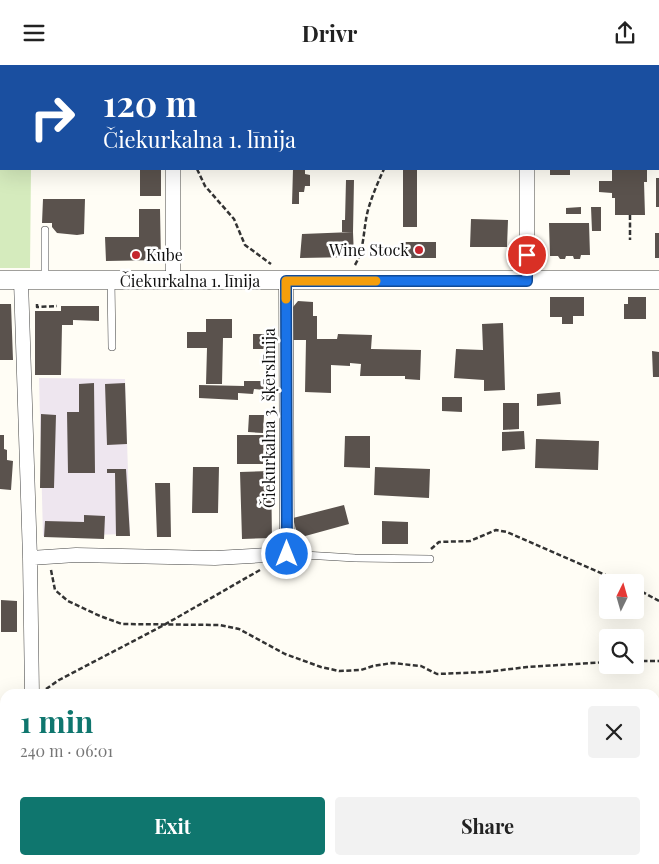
<!DOCTYPE html>
<meta charset="utf-8">
<style>
:root{--surface:#fff;--page:#f2f2f2;--text:#222;--muted:#767676;--accent:#0f766e}
body{margin:0;font-family:"Playfair Display",serif;background:var(--page);color:var(--text);height:100vh;display:flex;flex-direction:column;font-size:19px;white-space:nowrap}
*{box-sizing:border-box;margin:0}
p{font-size:16px;color:var(--muted)}
.icon{flex:none;width:28px;height:28px;fill:none;stroke:currentColor;stroke-width:2;stroke-linecap:round;stroke-linejoin:round}
.map{position:relative;flex:1;overflow:hidden}
.details{position:absolute;left:0px;top:624px;width:660px;height:176px;display:flex;flex-direction:column;background:var(--surface);border-radius:15px 15px 0 0;box-shadow:0 5px 20px #0002}
.details>*{flex:none}
.top-card{position:absolute;left:0px;top:0px;width:660px;height:105px;box-shadow:0 5px 20px #0002;background:#1a4fa0;color:#fff;overflow:hidden}
.needle{width:32px;rotate:5deg}
.buttons{position:absolute;left:599px;top:509px;display:grid;gap:10px}
.buttons a{display:grid;place-items:center;width:45px;height:45px;border-radius:5px;background:var(--surface);box-shadow:0 5px 20px #0002;font-size:25px}
.pin{position:absolute;display:grid;place-items:center;width:42px;height:42px;color:#fff;margin:-21px;border:2px solid #fff;border-radius:50%;box-shadow:0 1px 5px #0007}
.me{position:absolute;width:55px;margin:-28px;rotate:0deg;stroke-linejoin:round;filter:drop-shadow(0 0 4px #0008)}
.turn{display:flex;align-items:center;gap:18px;height:105px;padding:0 20px;font-size:22px}
.turn .icon{width:65px;height:65px;stroke-width:2.5}
.turn b{display:block;font-size:35px;line-height:42px}
.round{display:grid;place-items:center;flex:none;width:52px;height:52px;border-radius:5px;background:var(--page)}
.overview{display:flex;align-items:center;justify-content:space-between;height:85px;padding:0 20px}
h1{font-size:30px;font-weight:700;line-height:38px;color:var(--accent)}
.action{display:flex;gap:10px;margin-top:auto;padding:10px 20px}
.action a{flex:1;height:58px;border-radius:5px;background:var(--accent);color:#fff;font-size:20px;font-weight:700;line-height:58px;text-align:center}
.action a+a{background:var(--page);color:var(--text)}
header{display:flex;justify-content:space-between;align-items:center;height:65px;padding:0 20px;background:var(--surface);font-size:22px;font-weight:700}
.map>svg:first-child{display:block}
</style>
<header><svg class="icon" aria-label="menu" viewBox="0 0 24 24"><path d="M4 6h16M4 12h16M4 18h16"/></svg>Drivr<svg class="icon" aria-label="share" viewBox="0 0 24 24"><path d="M12 15V3M7 8l5-5 5 5M5 13v7h14v-7"/></svg></header>
<div class="map">
<svg width="659" height="799" viewBox="0 0 659 799">
<rect width="100%" height="100%" fill="#fffdf5"/>
<path fill="#eee6ef" d="M 39,313 L 125,314 L 130,469 L 43,471 Z"/>
<path fill="#d5ebbd" d="M 0,69 L 1,104 L 31,104 L 30,203 L 0,203 Z"/>
<path fill="#5a524d" d="M 140,104 L 161,104 L 161,131 L 140,131 Z
M 293,104 L 305,104 L 305,109 L 310,110 L 310,121 L 305,121 L 304,127 L 299,127 L 299,139 L 292,139 Z
M 403,104 L 417,104 L 417,162 L 403,162 Z
M 550,104 L 570,104 L 570,110 L 550,110 Z
M 612,104 L 647,104 L 647,117 L 644,117 L 645,150 L 615,150 L 615,133 L 612,133 L 612,128 L 599,127 L 599,116 L 612,116 Z
M 656,113 L 659,113 L 659,142 L 656,142 Z
M 346,115 L 354,115 L 353,167 L 342,167 L 342,155 L 345,155 Z
M 43,134 L 85,134 L 84,169 L 77,170 L 57,168 L 52,162 L 52,158 L 42,158 Z
M 581,142 L 581,149 L 566,149 L 566,143 Z
M 591,142 L 601,142 L 601,166 L 592,166 Z
M 139,144 L 160,144 L 161,195 L 106,196 L 105,172 L 139,172 Z
M 471,154 L 508,155 L 507,182 L 470,182 Z
M 549,158 L 589,158 L 590,190 L 581,190 L 580,194 L 574,194 L 573,191 L 566,191 L 565,194 L 560,194 L 558,191 L 550,191 Z
M 353,167 L 354,192 L 300,193 L 302,169 Z
M 655,168 L 659,168 L 659,193 L 655,193 Z
M 402,177 L 436,177 L 436,193 L 402,193 Z
M 550,232 L 584,232 L 584,251 L 573,251 L 573,259 L 562,259 L 562,252 L 550,252 Z
M 628,232 L 646,232 L 646,254 L 624,254 L 624,239 L 628,239 Z
M 298,236 L 313,237 L 313,251 L 317,251 L 317,274 L 337,274 L 338,269 L 372,270 L 371,284 L 421,285 L 420,315 L 405,314 L 405,311 L 360,311 L 361,299 L 350,298 L 350,301 L 331,300 L 331,328 L 305,327 L 306,275 L 293,275 L 293,242 Z
M 0,239 L 11,239 L 13,295 L 0,295 Z
M 61,241 L 99,241 L 99,256 L 73,255 L 73,260 L 62,260 L 61,310 L 35,310 L 35,246 L 61,246 Z
M 206,254 L 232,254 L 232,273 L 223,273 L 222,319 L 206,319 L 207,283 L 187,283 L 187,267 L 206,267 Z
M 503,258 L 505,325 L 484,326 L 484,315 L 454,313 L 456,284 L 483,285 L 482,259 Z
M 253,269 L 266,269 L 267,284 L 253,284 Z
M 652,286 L 659,287 L 659,312 L 653,312 Z
M 244,316 L 264,316 L 264,325 L 254,324 L 253,329 L 238,328 L 238,335 L 199,333 L 199,320 L 244,321 Z
M 94,318 L 95,408 L 68,408 L 67,347 L 79,347 L 79,319 Z
M 125,318 L 127,379 L 107,380 L 105,319 Z
M 560,327 L 561,339 L 537,341 L 537,329 Z
M 442,332 L 462,332 L 462,347 L 442,346 Z
M 503,338 L 519,338 L 519,364 L 503,365 Z
M 41,349 L 56,350 L 54,423 L 40,423 Z
M 249,350 L 264,350 L 263,368 L 248,367 Z
M 524,366 L 525,384 L 502,386 L 502,367 Z
M 0,370 L 4,370 L 4,384 L 7,385 L 7,395 L 13,396 L 11,425 L 0,424 Z
M 237,370 L 264,370 L 263,399 L 237,399 Z
M 345,371 L 370,371 L 370,403 L 344,402 Z
M 536,374 L 599,376 L 598,405 L 535,403 Z
M 193,402 L 219,402 L 218,448 L 192,448 Z
M 375,402 L 430,404 L 429,433 L 374,430 Z
M 107,404 L 126,404 L 130,471 L 116,471 L 115,408 L 107,408 Z
M 271,406 L 272,473 L 242,474 L 240,407 Z
M 155,418 L 170,418 L 171,472 L 157,472 Z
M 344,440 L 349,459 L 298,473 L 293,453 Z
M 84,450 L 105,451 L 104,474 L 44,472 L 45,456 L 84,457 Z
M 382,456 L 408,457 L 408,479 L 382,479 Z
M 1,535 L 17,536 L 17,567 L 1,567 Z"/>
<g fill="none" stroke-linecap="round" stroke-linejoin="round">
<g stroke="#444" stroke-width="8">
<path id="service" d="M 45,215 L 45,165
M 111,216 L 112,282
M 287,489 L 355,493 L 430,494
M 655,784 L 659,782"/>
</g>
<g stroke="#444" stroke-width="15">
<path id="minor" d="M 174,1 L 174,0
M 527,1 L 527,0
M 173,104 L 173,216
M 527,104 L 527,215
M 21,216 L 30,493 L 32,629
M 30,493 L 76,490 L 215,493 L 287,489 L 286,216
M 654,795 L 659,798
M 605,799 L 621,795"/>
</g>
<g stroke="#444" stroke-width="19">
<path id="tertiary" d="M 0,215 L 659,215"/>
</g>
<path stroke="#333" stroke-width="2.5" stroke-dasharray="5 2.5" stroke-linecap="butt" d="M 489,1 L 489,0
M 197,104 L 205,121 L 234,154 L 245,180 L 271,199
M 630,150 L 630,175
M 355,200 C 365,183 363,164 368,145 C 372,131 378,117 384,104
M 37,239 L 37,242 L 57,241
M 431,484 L 439,477 L 470,476 L 496,465 L 507,467 L 624,518
M 51,505 L 55,525 L 68,536 L 100,551 L 122,559 L 220,560 L 239,564 L 285,589 L 321,602 L 339,606 L 361,605 L 373,601 L 392,598 L 421,601 L 437,609 L 486,607 L 527,602 L 608,597
M 635,523 L 659,536
M 635,596 L 659,596
M 46,624 L 59,615 L 164,560 L 260,505
M 0,712 L 5,711"/>
<use href="#service" stroke="#fff" stroke-width="7"/>
<use href="#minor" stroke="#fff" stroke-width="14"/>
<use href="#tertiary" stroke="#fff" stroke-width="18"/>
<path stroke="#c4262e" stroke-width="4" d="M 655,681 L 659,680
M 655,692 L 659,691
M 655,707 L 659,706
M 106,799 L 124,795
M 157,799 L 175,795
M 225,799 L 243,795"/>
</g>
<g fill="none" stroke-linecap="round" stroke-linejoin="round">
<g stroke="#114b97" stroke-width="12">
<path id="route" d="M 287,489 L 286,216 L 527,216 L 527,190"/>
</g>
<use href="#route" stroke="#1a73e8" stroke-width="9"/>
<path stroke="#f59e0b" stroke-width="9" d="M 286,234 L 286,216 L 376,216"/>
</g>
<g fill="#c4262e" stroke="#fff" stroke-width="2">
<circle cx="419" cy="185" r="5"/>
<circle cx="136" cy="190" r="5"/>
</g>
<g text-anchor="middle" stroke-width="5" stroke-linejoin="round" paint-order="stroke">
<g font-size="16" fill="#111" stroke="#fff" text-anchor="end">
<text x="409" y="191">Wine Stock</text>
<text x="146" y="196" text-anchor="start">Kube</text>
</g>
<g font-size="16" fill="#111" stroke="#fff">
<text x="190" y="222">Čiekurkalna 1. līnija</text>
<text transform="translate(269 353) rotate(-90)" y="6">Čiekurkalna 3. šķērslīnija</text>
</g>
</g>
</svg>
<div class="buttons">
<a><svg class="needle" viewBox="-14 -14 28 28"><path d="M0-13l5 13h-10z" fill="#e53935"/><path d="M0 13l5-13h-10z" fill="#767676"/></svg></a>
<a><svg class="icon" aria-label="search" viewBox="0 0 24 24"><circle cx="10" cy="10" r="6"/><path d="M15 15l6 6"/></svg></a>
</div>
<div class="pin" style="left:527px;top:190px;background:#d93025"><svg class="icon" aria-label="arrive" viewBox="0 0 24 24"><path d="M6 21V4h12l-3 4 3 4H6"/></svg></div>
<svg class="me" style="left:287px;top:489px" viewBox="-20 -20 40 40"><circle r="17" fill="#1a73e8" stroke="#fff" stroke-width="3"/><path d="M0-11L8 9 0 5-8 9z" fill="#fff"/></svg>
<div class="top-card">
<div class="turn"><svg class="icon" aria-label="right" viewBox="0 0 24 24"><path d="M7 20v-9h11M14 6l5 5-5 5"/></svg><div><b>120 m</b>Čiekurkalna 1. līnija</div></div>
</div>
<section class="details">
<div class="overview"><div><h1>1 min</h1><p>240 m · 06:01</p></div><a class="round"><svg class="icon" aria-label="close" viewBox="0 0 24 24"><path d="M6 6l12 12M18 6L6 18"/></svg></a></div>
<div class="action"><a>Exit</a><a>Share</a></div>
</section>
</div>
